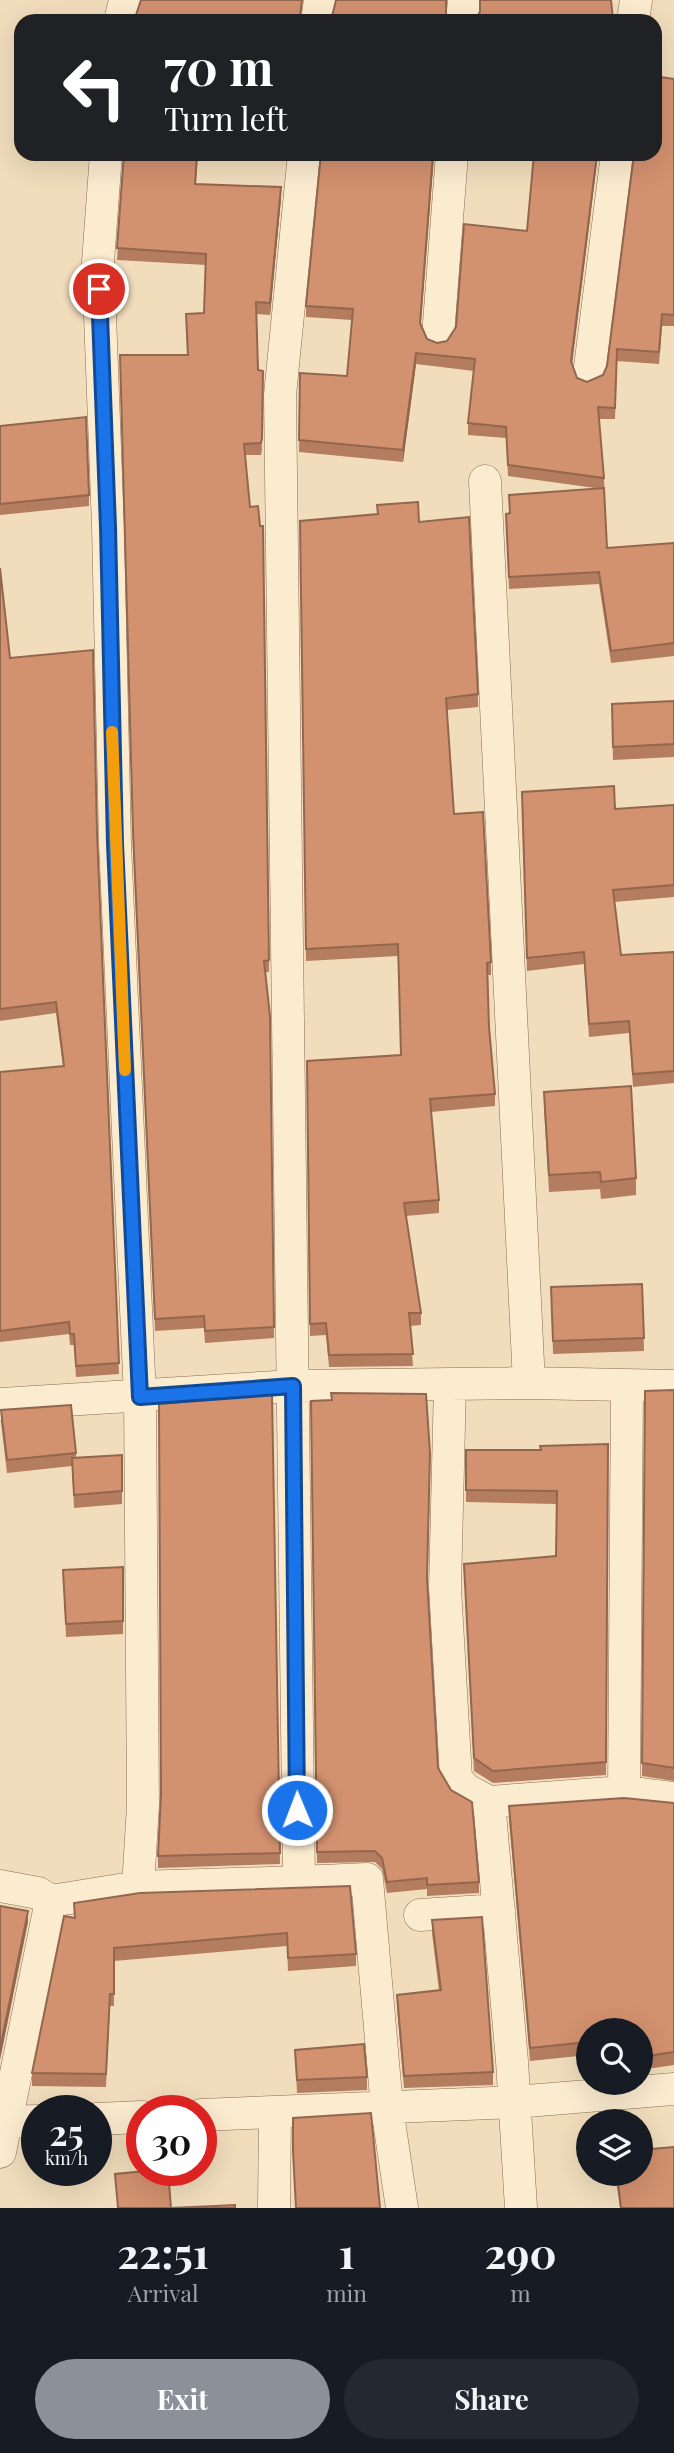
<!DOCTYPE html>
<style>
:root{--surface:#171b24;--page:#242831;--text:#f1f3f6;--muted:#9ea1a6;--accent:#8c9099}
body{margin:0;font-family:"Playfair Display",serif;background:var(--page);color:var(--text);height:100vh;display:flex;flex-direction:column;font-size:26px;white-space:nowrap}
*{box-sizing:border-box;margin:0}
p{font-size:23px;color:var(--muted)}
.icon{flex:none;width:38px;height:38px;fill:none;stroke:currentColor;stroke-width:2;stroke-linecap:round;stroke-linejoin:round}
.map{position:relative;height:2208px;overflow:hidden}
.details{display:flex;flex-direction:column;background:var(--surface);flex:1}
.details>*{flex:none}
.banner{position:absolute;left:14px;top:14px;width:648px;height:147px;border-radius:21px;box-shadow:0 7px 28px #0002;background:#202124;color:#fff;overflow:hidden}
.fabs{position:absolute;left:576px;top:2018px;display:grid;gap:14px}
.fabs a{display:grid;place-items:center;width:77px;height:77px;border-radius:50%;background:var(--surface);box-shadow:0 7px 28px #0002;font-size:35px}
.speed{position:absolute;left:21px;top:2095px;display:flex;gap:14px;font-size:35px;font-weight:700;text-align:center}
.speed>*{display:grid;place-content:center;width:91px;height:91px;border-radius:50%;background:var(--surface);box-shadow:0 7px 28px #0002;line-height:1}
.speed small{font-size:18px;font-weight:400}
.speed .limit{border:10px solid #d22;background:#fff;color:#111}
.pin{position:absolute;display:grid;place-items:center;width:60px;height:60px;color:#fff;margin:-30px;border:4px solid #fff;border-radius:50%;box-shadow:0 2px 7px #0007}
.me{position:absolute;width:77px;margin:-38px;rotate:359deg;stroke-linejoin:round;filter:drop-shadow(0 0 5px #0008)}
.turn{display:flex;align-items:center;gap:24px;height:147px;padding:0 35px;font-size:32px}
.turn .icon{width:91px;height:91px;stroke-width:2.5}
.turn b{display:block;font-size:49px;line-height:60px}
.eta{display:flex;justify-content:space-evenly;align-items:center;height:119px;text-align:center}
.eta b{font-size:42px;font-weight:700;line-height:49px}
.primary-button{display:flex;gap:14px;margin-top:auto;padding:14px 35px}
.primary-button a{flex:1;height:80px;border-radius:42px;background:var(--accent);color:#fff;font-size:28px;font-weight:700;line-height:80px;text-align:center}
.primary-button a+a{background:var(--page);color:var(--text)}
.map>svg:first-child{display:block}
</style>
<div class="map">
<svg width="674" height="2208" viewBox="0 0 674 2208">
<rect width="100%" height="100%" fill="#f1ddbc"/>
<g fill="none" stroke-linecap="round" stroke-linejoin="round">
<g stroke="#896d54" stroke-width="33">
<path id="street" d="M 120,21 L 125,0
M 317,21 L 320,0
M 462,21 L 464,0
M 633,21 L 636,0
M 106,154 L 98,262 L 108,527 L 115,844 L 140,1397 L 143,1806 L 138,1887 L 299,1882 L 280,395 L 304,154
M 438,336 L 452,154
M 589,375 L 617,154
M 485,481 L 529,1383
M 450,1385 L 445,1588 L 456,1778 L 465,1789 L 489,1802
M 0,1404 L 293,1386 L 529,1383 L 674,1386
M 624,1792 L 627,1386
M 299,1882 L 367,1879 L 387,2108 L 402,2208
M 0,1886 L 38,1893 L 51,1901 L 0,2152
M 51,1901 L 138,1887
M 420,1915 L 499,1910
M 201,2115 L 515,2102 L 674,2089
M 96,2119 L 142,2117
M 6,2122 L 37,2121
M 274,2208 L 275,2112
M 521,2208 L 512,2061 L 489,1802 L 624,1792 L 674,1798"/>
</g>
<use href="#street" stroke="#fbebcf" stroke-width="32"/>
</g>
<path fill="#b57d5f" d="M 674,79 L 674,326 L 662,326 L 659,364 L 617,361 L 615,419 L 599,419 L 604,478 L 607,548 L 674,543 L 674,656 L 611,663 L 599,584 L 509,589 L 506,514 L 595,488 L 508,476 L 506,438 L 468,435 L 468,423 L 474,371 L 416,364 L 403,462 L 299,452 L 300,373 L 347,376 L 352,320 L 306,317 L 306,306 L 321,154 L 434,154 L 420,325 L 427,339 L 437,343 L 572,364 L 577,378 L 587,382 L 603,375 L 607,366 Z
M 124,154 L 198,154 L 196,184 L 281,198 L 270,315 L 256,314 L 262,450 L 261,455 L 245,455 L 269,960 L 269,972 L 265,972 L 270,1016 L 274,1338 L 205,1343 L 204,1328 L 155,1331 L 133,843 L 187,355 L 186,314 L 204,313 L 206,265 L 117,260 Z
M 0,426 L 89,495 L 89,506 L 0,515 Z
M 377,505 L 419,522 L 478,694 L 478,707 L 447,710 L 454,814 L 491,962 L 491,975 L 488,975 L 489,1027 L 495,1094 L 495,1106 L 431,1112 L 439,1200 L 439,1213 L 406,1216 L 421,1313 L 421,1325 L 410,1326 L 413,1366 L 329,1367 L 326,1335 L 310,1336 L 307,1061 L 401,1055 L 398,956 L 306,961 L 300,521 L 377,514 Z
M 0,567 L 10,658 L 97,833 L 119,1374 L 76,1377 L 74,1345 L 70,1345 L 69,1334 L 0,1342 L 0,1072 L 63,1066 L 56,1013 L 0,1021 Z
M 674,701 L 674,757 L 613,760 L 612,717 Z
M 522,805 L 615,809 L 674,805 L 674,897 L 614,902 L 621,955 L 674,952 L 674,1083 L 633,1087 L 629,1033 L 589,1037 L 584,964 L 527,971 Z
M 544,1092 L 636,1178 L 636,1195 L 601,1199 L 600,1189 L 549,1192 L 544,1109 Z
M 642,1284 L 644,1351 L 553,1354 L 551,1287 Z
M 674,1390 L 674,1781 L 642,1776 L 645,1391 Z
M 272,1394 L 280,1864 L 158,1868 L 158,1856 Z
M 311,1401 L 427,1581 L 438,1768 L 479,1882 L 479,1893 L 427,1896 L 427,1889 L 387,1893 L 382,1869 L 375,1862 L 317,1863 Z
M 1,1410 L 76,1453 L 76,1458 L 122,1455 L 122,1504 L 74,1508 L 72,1466 L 7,1473 L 1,1422 Z
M 608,1444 L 606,1775 L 493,1783 L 474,1771 L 464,1564 L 556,1556 L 557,1504 L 466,1502 L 466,1450 L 541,1450 Z
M 123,1567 L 123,1634 L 66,1637 L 63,1570 Z
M 674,1803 L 674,2065 L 640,2070 L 640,2030 L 588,2030 L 588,2055 L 530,2061 L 509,1819 L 509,1806 Z
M 350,1886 L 356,1954 L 356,1966 L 288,1971 L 287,1946 L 114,1961 L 114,2006 L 110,2006 L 106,2087 L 32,2086 L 32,2073 L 74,1918 L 74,1903 Z
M 432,1920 L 493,2072 L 493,2085 L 404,2088 L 397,2008 L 397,1995 L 439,1991 L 432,1933 Z
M 295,2050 L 367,2077 L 367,2090 L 297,2093 Z
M 615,2174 L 640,2174 L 674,2208 L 620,2208 Z"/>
<path fill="#93664e" d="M 433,154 L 434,154 L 420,335 L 420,323 Z
M 597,154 L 598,154 L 571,373 L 571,361 Z
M 281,187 L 281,198 L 270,315 L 270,303 Z
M 416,353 L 416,364 L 403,462 L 403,450 Z
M 28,1911 L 28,1922 L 0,2060 L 0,2049 Z"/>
<path fill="#d2916f" stroke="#93664e" stroke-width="2" d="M 141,0 L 302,0 L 300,17 L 305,21 L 134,21 Z
M 336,0 L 446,0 L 446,18 L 450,21 L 331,21 Z
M 480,0 L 611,0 L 613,19 L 619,21 L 474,21 L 480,12 Z
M 654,76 L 674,79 L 674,315 L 662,314 L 659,352 L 617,349 L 615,408 L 598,407 L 604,478 L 508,465 L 506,427 L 468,423 L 475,359 L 416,353 L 403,450 L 299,440 L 300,373 L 347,376 L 353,309 L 306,306 L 321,154 L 433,154 L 420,323 L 427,339 L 437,343 L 447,341 L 456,327 L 464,224 L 527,231 L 534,154 L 597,154 L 571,361 L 577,378 L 587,382 L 603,375 L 607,366 L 634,154 L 654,154 Z
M 124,154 L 197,154 L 195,184 L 281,187 L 270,303 L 256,302 L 258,370 L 263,371 L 262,438 L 261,443 L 244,444 L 250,507 L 258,506 L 260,526 L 263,526 L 269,960 L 264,961 L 270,1016 L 274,1327 L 205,1331 L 204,1316 L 155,1319 L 133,832 L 120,355 L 188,355 L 186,314 L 204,313 L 206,254 L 117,248 Z
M 86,417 L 89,495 L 0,504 L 0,426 Z
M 604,488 L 607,548 L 674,543 L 674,643 L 611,651 L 599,572 L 509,577 L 506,514 L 510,513 L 509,495 Z
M 418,502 L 419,522 L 469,517 L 478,694 L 446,698 L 454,814 L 483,812 L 491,962 L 487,963 L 489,1027 L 495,1094 L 430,1099 L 439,1200 L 404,1203 L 421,1313 L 409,1313 L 413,1354 L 329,1355 L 326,1323 L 310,1324 L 307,1061 L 401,1055 L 398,944 L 306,949 L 300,521 L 378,514 L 377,505 Z
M 0,568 L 10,658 L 93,650 L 97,833 L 119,1363 L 76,1366 L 74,1334 L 70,1334 L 69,1322 L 0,1331 L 0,1072 L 64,1066 L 56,1002 L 0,1009 Z
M 674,701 L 674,744 L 613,747 L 612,704 Z
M 614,786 L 615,809 L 674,805 L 674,885 L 613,890 L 621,955 L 674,952 L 674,1071 L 633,1074 L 629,1021 L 589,1024 L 584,952 L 527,958 L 522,792 Z
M 631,1086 L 636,1178 L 601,1182 L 600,1172 L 549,1175 L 544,1092 Z
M 642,1284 L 644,1338 L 553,1341 L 551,1287 Z
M 674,1390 L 674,1768 L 642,1763 L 645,1391 Z
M 331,1393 L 426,1394 L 430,1453 L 427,1578 L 438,1768 L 451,1790 L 472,1802 L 479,1882 L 427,1885 L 427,1878 L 387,1882 L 382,1858 L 375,1851 L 317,1852 L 311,1401 L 332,1400 Z
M 272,1394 L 280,1853 L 158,1856 L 161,1794 L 159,1404 Z
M 71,1405 L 76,1453 L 7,1460 L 1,1410 Z
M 608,1444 L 606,1762 L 493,1771 L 474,1758 L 464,1564 L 556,1556 L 557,1491 L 466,1490 L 466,1450 L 541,1450 L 540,1446 Z
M 122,1455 L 122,1491 L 74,1495 L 72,1458 Z
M 123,1567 L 123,1621 L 66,1624 L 63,1570 Z
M 624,1798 L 674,1803 L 674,2052 L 640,2057 L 640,2030 L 588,2030 L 588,2042 L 530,2048 L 509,1806 Z
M 350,1886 L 356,1954 L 288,1958 L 287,1933 L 114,1948 L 114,1994 L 110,1994 L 106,2074 L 32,2073 L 64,1916 L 75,1918 L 74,1903 L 140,1893 Z
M 0,1906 L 28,1911 L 0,2049 Z
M 482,1917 L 493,2072 L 404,2076 L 397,1995 L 441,1990 L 432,1920 Z
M 364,2044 L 367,2077 L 297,2080 L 295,2050 Z
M 371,2113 L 380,2208 L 296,2208 L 293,2151 L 293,2118 Z
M 674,2147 L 674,2208 L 621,2208 L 617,2174 L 640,2174 L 640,2150 Z
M 157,2170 L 168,2170 L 171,2208 L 235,2205 L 235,2208 L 118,2208 L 115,2174 Z"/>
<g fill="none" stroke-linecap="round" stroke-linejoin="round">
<g stroke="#114b97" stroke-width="18">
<path id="route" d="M 99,289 L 108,527 L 115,844 L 140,1397 L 293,1386 L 297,1810"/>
</g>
<use href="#route" stroke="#1a73e8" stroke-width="12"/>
<path stroke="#f59e0b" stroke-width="12" d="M 112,732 L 125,1070"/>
</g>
</svg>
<div class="fabs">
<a><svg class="icon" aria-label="search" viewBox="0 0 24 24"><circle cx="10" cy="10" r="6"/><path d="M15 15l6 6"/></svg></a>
<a><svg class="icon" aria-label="layers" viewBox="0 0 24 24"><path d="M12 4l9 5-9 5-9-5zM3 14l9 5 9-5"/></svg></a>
</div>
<div class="speed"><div>25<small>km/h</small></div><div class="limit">30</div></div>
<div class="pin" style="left:99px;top:289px;background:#d93025"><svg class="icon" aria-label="arrive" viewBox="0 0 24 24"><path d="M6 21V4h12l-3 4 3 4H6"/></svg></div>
<svg class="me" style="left:297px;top:1810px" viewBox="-20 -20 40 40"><circle r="17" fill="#1a73e8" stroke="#fff" stroke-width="3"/><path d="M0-11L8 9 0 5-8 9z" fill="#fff"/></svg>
<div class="banner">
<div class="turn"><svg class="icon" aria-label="left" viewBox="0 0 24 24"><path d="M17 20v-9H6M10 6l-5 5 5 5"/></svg><div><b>70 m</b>Turn left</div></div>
</div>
</div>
<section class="details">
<div class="eta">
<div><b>22:51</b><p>Arrival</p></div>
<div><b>1</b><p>min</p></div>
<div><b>290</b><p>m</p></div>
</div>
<div class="primary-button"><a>Exit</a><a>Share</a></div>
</section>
